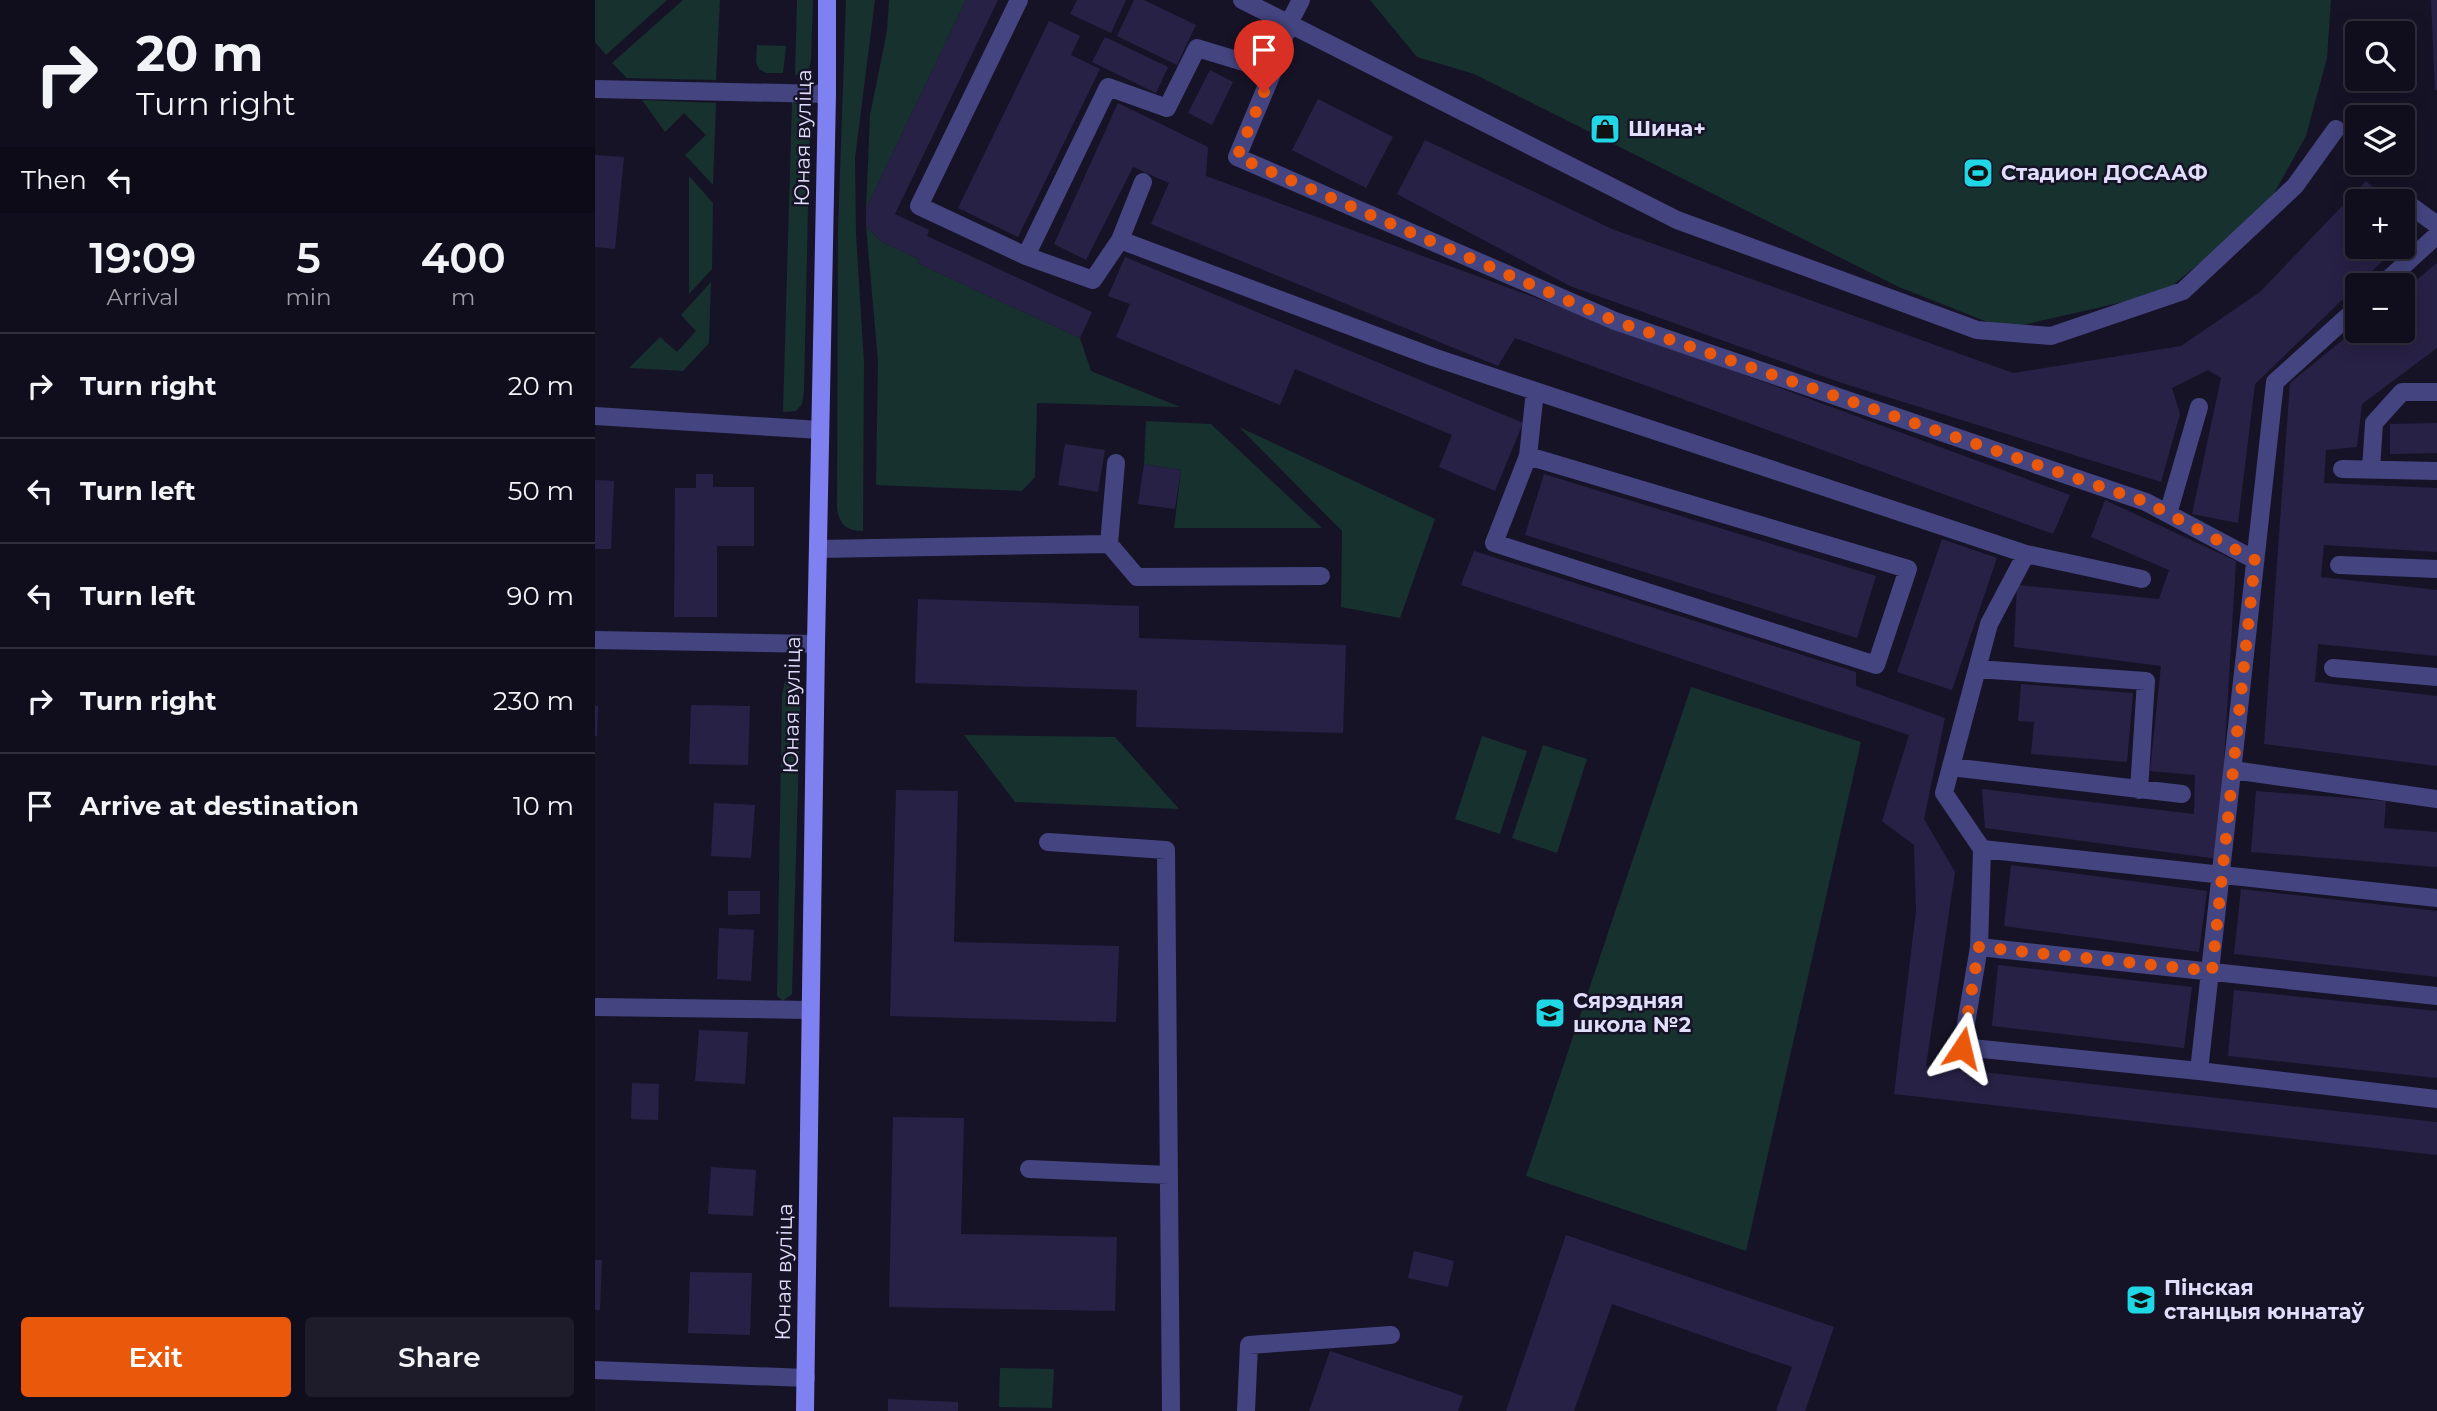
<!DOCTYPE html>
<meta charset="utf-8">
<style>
:root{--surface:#100e1d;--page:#1e1c2a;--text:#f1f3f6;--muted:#9c9ca4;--line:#302e3b;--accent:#ea580c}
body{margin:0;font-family:Montserrat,sans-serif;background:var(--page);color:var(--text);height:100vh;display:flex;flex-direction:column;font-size:26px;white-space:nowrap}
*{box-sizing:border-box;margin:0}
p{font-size:23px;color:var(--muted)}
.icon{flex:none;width:38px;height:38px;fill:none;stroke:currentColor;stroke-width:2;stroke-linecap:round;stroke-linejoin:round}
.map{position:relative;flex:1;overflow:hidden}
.drawer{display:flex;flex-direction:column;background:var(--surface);width:595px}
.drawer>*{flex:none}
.banner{background:#100e1d;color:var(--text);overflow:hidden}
.tools{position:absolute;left:1750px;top:21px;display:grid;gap:14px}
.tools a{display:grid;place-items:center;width:70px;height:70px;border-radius:7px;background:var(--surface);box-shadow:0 4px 18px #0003,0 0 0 2px var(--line);font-size:35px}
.pin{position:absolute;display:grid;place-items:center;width:60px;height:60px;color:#fff;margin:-72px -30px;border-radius:50% 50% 50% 0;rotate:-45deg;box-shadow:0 0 7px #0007}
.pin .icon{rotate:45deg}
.me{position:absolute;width:77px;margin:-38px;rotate:10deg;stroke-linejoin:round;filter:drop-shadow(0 0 5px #0008)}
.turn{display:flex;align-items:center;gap:24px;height:147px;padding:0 21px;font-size:32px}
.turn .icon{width:91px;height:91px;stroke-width:2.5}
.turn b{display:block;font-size:49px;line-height:60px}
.then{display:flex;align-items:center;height:66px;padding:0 21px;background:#0003;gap:14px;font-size:26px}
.eta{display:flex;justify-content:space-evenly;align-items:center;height:119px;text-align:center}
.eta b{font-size:42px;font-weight:600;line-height:49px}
.cta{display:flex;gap:14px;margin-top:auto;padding:14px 21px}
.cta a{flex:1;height:80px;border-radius:7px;background:var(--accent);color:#fff;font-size:28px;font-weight:600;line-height:80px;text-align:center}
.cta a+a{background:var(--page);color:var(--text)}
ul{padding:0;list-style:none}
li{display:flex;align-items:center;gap:21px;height:105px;padding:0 21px;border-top:2px solid var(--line)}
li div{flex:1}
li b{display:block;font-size:26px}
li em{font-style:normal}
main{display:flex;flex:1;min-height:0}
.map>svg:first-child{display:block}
</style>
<main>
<section class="drawer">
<div class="banner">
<div class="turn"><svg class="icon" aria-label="right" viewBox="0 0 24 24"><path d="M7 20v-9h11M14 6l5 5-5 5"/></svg><div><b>20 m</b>Turn right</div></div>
<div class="then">Then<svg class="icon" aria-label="left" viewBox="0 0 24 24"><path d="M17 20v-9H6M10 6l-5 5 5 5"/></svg></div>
</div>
<div class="eta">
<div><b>19:09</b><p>Arrival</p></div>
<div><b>5</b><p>min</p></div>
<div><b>400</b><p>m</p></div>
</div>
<ul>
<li><svg class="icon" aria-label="right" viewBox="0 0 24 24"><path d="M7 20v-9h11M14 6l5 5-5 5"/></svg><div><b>Turn right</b></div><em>20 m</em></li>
<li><svg class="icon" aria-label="left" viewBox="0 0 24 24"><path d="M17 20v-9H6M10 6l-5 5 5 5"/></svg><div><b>Turn left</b></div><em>50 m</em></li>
<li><svg class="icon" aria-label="left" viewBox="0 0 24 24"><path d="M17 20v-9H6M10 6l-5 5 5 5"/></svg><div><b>Turn left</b></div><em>90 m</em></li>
<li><svg class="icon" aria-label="right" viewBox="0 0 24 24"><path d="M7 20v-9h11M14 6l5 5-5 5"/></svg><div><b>Turn right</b></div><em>230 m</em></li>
<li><svg class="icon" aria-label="arrive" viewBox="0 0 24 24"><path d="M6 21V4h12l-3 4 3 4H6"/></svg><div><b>Arrive at destination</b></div><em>10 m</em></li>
</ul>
<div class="cta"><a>Exit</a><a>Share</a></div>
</section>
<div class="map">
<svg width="1842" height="1411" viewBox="0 0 1842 1411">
<rect width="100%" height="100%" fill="#161327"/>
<path fill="#17312f" d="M 0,0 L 72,0 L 11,55 L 0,42 Z
M 88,0 L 125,0 L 121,80 L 32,78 L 17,63 Z
M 202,0 L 218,0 L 216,60 C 214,72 211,74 200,75 Z
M 251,0 L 280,0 L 260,158 L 261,234 L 269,362 L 268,531 C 251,531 245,524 242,509 L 243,230 Z
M 294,0 L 371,0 L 271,209 L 275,115 L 292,31 Z
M 775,0 L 1736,0 L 1732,58 L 1711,136 L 1669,211 L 1568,293 L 1410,329 L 1304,287 L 879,74 L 822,57 Z
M 162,45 L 191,46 L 188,73 L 171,73 L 164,69 L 161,62 Z
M 47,100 L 121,103 L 118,185 L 90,155 L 111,135 L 89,113 L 70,132 Z
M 197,102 L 209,106 L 215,116 L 209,391 L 207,404 L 201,411 L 188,412 Z
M 94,176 L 118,203 L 117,269 L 94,294 Z
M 271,226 L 287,242 L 324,259 L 322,263 L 485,338 L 496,371 L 585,407 L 442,403 L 440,477 L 427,491 L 281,485 L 283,361 Z
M 116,282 L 114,343 L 88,371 L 34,368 L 65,337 L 82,352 L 101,331 L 86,315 Z
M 551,421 L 616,424 L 727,528 L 579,528 L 586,470 L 549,464 Z
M 644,427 L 840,519 L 805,618 L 746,607 L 747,531 Z
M 198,680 L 206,685 L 197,994 L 188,1001 L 182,996 L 187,695 L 190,681 Z
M 1096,687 L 1266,742 L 1151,1251 L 931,1176 Z
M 369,735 L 520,737 L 584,809 L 420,802 Z
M 887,736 L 932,751 L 905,834 L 860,819 Z
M 948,745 L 992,759 L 962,853 L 917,838 Z
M 405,1368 L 459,1369 L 457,1408 L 404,1407 Z"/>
<path fill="#282146" d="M 371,0 L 403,0 L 300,214 L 334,230 L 332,236 L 497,312 L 485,338 L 322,263 L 324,259 L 287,242 L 271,226 L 271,209 Z
M 482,0 L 531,0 L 516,33 L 475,14 Z
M 539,0 L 549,0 L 601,25 L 582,65 L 522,36 Z
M 1836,0 L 1842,0 L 1842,90 L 1840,90 Z
M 454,21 L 485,36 L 476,55 L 505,69 L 423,237 L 363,208 Z
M 510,37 L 573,67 L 561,93 L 497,62 Z
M 615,70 L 638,82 L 617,125 L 593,113 Z
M 723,99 L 798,137 L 771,188 L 697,150 Z
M 523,103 L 613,147 L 611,176 L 1475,495 L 1458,534 L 920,338 L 903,366 L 556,224 L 574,183 L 538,167 L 491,260 L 459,244 Z
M 830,140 L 1017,229 L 1418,373 L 1586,346 L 1665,292 L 1771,181 L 1794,201 L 1762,201 L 1762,247 L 1802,247 L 1660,384 L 1643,523 L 1597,514 L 1626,378 L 1613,370 L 1577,388 L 1585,414 L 1566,482 L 1244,382 L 975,286 L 802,194 Z
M 0,155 L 29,157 L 20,249 L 0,247 Z
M 1808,213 L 1823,226 L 1808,241 Z
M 530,257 L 928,423 L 900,491 L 844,467 L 857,435 L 700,369 L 685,405 L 521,337 L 535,304 L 513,296 Z
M 1842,263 L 1842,348 L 1767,404 L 1762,447 L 1731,450 L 1729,483 L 1842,488 L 1842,552 L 1729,545 L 1726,577 L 1842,590 L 1842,656 L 1723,644 L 1720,682 L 1842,696 L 1842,766 L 1669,744 L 1695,383 L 1762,328 L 1762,331 L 1808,331 L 1808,291 Z
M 1842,423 L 1842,453 L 1795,454 L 1795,424 Z
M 470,444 L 510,450 L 503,492 L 463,485 Z
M 549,464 L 586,470 L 580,509 L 543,504 Z
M 101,474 L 118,474 L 118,487 L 159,487 L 159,546 L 122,546 L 122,617 L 79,617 L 80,488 L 101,488 Z
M 949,474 L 1281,576 L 1262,638 L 930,535 Z
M 0,480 L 19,481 L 16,549 L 0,549 Z
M 1510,500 L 1641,561 L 1623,859 L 1390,828 L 1387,789 L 1599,814 L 1600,775 L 1555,771 L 1566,666 L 1419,647 L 1422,585 L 1564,599 L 1574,570 L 1496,537 Z
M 1347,539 L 1402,558 L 1357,690 L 1302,672 Z
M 879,551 L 1261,672 L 1261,686 L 1350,718 L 1329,819 L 1360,872 L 1331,1066 L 1842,1122 L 1842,1155 L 1299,1094 L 1321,911 L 1319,845 L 1287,821 L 1314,735 L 866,585 Z
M 323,599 L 544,606 L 544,638 L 751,645 L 748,733 L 541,727 L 542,690 L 320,683 Z
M 1426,684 L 1538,693 L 1532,762 L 1436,754 L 1439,722 L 1423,721 Z
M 96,705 L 155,706 L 153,765 L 94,764 Z
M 0,706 L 3,706 L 2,736 L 0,736 Z
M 301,790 L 363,791 L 359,942 L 524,946 L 521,1022 L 295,1016 Z
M 1661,791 L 1791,801 L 1789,828 L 1842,832 L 1842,867 L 1656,852 Z
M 119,803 L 160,805 L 156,858 L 116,856 Z
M 1416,865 L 1612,891 L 1604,952 L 1409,926 Z
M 1646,889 L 1842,911 L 1842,977 L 1639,954 Z
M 133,891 L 165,891 L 165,914 L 133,915 Z
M 124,928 L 159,930 L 156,981 L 122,979 Z
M 1403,965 L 1597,987 L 1589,1048 L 1397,1026 Z
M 1639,990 L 1842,1011 L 1842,1078 L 1633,1056 Z
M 104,1030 L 153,1032 L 150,1084 L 100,1081 Z
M 37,1083 L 64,1084 L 63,1120 L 36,1119 Z
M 298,1117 L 369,1118 L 366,1234 L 522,1237 L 520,1311 L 294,1307 Z
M 116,1167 L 161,1170 L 158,1216 L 113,1214 Z
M 971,1235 L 1239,1327 L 1210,1411 L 1181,1411 L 1197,1367 L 1017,1304 L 979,1411 L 911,1411 Z
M 819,1251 L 859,1261 L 853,1287 L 813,1278 Z
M 0,1260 L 7,1260 L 5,1310 L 0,1310 Z
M 95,1272 L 157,1273 L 155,1335 L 93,1333 Z
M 735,1351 L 868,1396 L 863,1411 L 714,1411 Z
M 293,1399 L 363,1402 L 363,1411 L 293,1411 Z"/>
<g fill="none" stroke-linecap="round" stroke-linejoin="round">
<path stroke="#444481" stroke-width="18" d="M 424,0 L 324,206 L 431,256 L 498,280 L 525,240 L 548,182
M 647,0 L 1082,220 L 1382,330 L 1456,336 L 1588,291 L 1700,186 L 1741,129
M 706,0 L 694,23 L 678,71 L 642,157 L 1020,321 L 1551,502 L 1660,560
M 0,89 L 232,94
M 1809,201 L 1842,225
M 525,240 L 838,357 L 1431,554 L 1547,579
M 431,256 L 513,87 L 572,108 L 602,48 L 678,71
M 1787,285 L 1842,235
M 0,416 L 225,430
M 933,456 L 1313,569 L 1281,665 L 899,543 L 933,456 L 940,391
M 1747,469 L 1842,471
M 1776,469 L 1779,423 L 1807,392 L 1842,392
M 1573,514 L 1604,407
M 514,544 L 521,463
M 223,549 L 514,544 L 542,577 L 726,576
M 1431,554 L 1394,624 L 1349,793 L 1387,849 L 1384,947 L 1367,1047 L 1604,1071 L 1842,1099
M 1744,565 L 1842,569
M 1738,668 L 1842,677
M 1382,669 L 1551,681 L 1544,790
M 1356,767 L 1587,794
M 1638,770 L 1842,799
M 453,842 L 571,850 L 576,1411
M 1387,849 L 1842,898
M 1384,947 L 1842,996
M 0,1007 L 215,1010
M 1604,1071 L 1680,382 L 1762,308
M 434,1169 L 574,1175
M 651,1411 L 654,1345 L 796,1335"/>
<path stroke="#444481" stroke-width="18" d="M 0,640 L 221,644
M 0,1370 L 211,1378"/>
<path stroke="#8081f0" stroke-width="18" d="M 210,1411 L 221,644 L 232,94 L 232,0"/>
</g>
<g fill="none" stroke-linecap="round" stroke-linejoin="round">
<path stroke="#ea580c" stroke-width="12" stroke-dasharray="0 21.6" d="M 669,92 L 642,157 L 1020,321 L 1551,502 L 1660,560 L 1617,971 L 1384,947 L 1367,1048"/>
</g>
<defs>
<g id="shop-square" transform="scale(1.575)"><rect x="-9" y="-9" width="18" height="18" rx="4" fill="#20d8e5" stroke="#161327"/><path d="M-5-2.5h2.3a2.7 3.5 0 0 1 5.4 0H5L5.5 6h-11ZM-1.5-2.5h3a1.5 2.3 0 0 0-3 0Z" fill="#111"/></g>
<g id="stadium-square" transform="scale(1.575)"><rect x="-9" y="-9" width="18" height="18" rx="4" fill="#20d8e5" stroke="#161327"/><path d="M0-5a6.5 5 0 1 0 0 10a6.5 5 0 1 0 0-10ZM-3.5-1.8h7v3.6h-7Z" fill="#111"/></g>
<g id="school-square" transform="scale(1.575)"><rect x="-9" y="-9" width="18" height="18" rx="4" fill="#20d8e5" stroke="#161327"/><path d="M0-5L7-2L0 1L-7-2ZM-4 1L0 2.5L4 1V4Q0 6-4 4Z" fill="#111"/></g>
</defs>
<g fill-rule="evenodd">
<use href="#shop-square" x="1010" y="129"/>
<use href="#stadium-square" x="1383" y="173"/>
<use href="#school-square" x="955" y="1013"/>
<use href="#school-square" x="1546" y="1300"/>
</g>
<g text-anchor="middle" stroke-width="5" stroke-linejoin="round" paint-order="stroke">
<g font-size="21" font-weight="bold" fill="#e0defb" stroke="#161327" text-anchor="start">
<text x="1033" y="136">Шина+</text>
<text x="1406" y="180">Стадион ДОСААФ</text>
<text x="978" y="1008">Сярэдняя<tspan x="978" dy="24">школа №2</tspan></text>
<text x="1569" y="1295">Пінская<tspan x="1569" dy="24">станцыя юннатаў</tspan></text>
</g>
<g font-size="21" fill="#e0defb" stroke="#161327">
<text transform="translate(208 138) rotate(-89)" y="7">Юная вуліца</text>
<text transform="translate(197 705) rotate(-89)" y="7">Юная вуліца</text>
<text transform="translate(189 1272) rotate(-89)" y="7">Юная вуліца</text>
</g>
</g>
</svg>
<div class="tools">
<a><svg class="icon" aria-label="search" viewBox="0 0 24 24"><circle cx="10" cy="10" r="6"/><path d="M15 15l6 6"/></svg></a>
<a><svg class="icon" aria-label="layers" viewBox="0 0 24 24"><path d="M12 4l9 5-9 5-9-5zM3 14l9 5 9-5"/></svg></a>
<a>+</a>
<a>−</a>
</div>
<div class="pin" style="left:669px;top:92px;background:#d93025"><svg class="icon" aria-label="arrive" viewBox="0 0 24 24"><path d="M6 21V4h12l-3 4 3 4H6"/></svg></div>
<svg class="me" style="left:1367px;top:1048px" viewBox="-20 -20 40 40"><path d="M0-17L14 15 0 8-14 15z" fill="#ea580c" stroke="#fff" stroke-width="4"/></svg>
</div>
</main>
